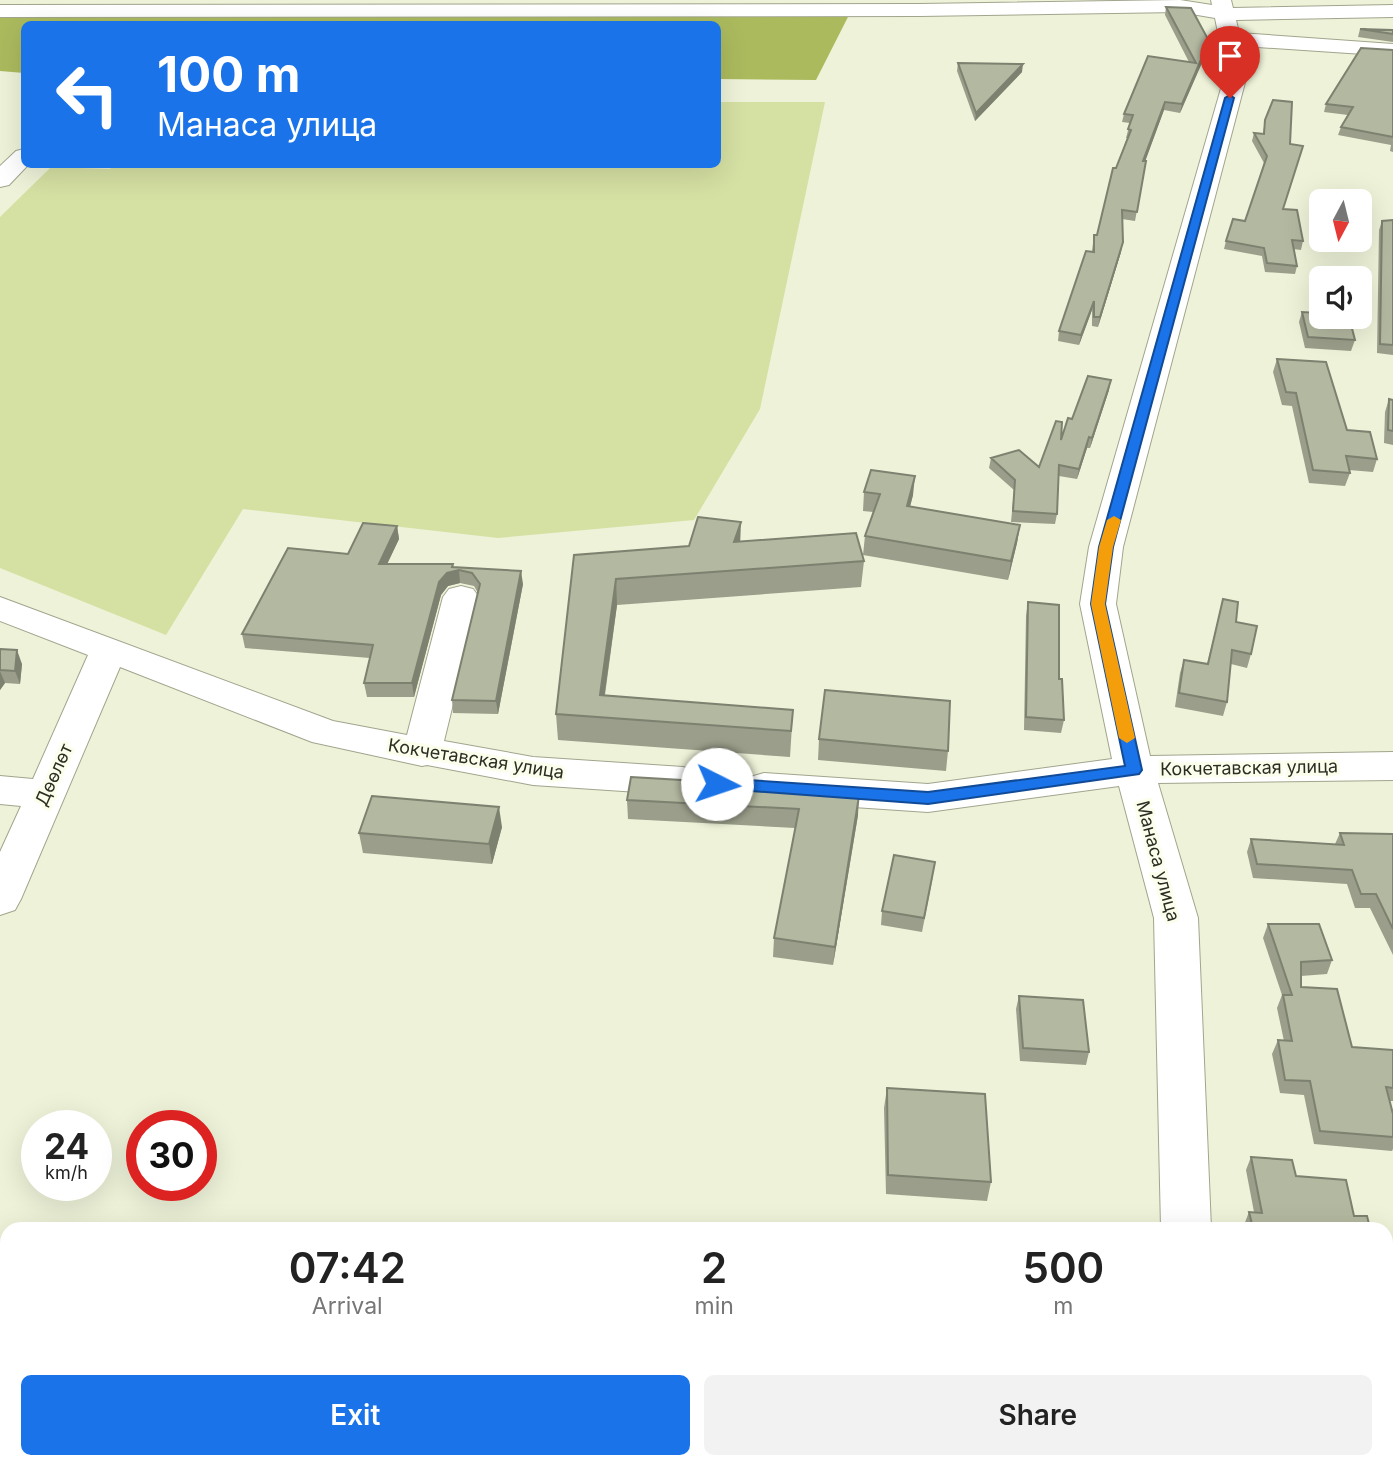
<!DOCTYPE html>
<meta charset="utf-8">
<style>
:root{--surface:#fff;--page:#f2f2f2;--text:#222;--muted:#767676;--accent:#1a73e8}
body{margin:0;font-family:Inter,sans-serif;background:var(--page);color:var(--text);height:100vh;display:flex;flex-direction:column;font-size:26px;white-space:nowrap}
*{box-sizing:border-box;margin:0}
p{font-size:23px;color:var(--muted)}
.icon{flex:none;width:38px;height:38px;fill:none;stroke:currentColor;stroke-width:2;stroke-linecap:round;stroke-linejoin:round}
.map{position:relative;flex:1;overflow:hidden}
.drawer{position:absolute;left:0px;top:1222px;width:1393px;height:247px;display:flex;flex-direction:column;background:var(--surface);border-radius:21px 21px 0 0;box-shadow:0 7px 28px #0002}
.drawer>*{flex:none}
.guide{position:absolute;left:21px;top:21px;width:700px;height:147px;border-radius:10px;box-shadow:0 7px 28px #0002;background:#1a73e8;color:#fff;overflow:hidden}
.needle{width:46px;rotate:187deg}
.buttons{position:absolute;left:1309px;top:189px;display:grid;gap:14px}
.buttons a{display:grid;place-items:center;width:63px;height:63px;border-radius:10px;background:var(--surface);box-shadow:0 7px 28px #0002;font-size:35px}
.speed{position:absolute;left:21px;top:1110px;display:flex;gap:14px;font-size:35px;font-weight:700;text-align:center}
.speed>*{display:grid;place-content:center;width:91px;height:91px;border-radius:50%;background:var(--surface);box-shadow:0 7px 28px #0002;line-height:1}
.speed small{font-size:18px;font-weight:400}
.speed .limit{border:10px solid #d22;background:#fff;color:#111}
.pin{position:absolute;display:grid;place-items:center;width:60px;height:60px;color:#fff;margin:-72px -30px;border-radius:50% 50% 50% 0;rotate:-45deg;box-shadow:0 0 7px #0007}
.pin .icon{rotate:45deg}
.me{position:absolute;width:77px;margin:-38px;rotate:94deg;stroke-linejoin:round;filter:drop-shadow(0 0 5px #0008)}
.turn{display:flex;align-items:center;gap:24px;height:147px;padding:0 21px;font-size:32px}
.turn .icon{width:91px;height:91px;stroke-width:2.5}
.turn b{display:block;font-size:49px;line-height:60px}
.eta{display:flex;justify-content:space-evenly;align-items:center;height:119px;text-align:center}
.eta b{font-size:42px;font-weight:600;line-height:49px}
.primary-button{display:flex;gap:14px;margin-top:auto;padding:14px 21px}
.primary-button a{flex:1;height:80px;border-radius:10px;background:var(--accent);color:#fff;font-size:28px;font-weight:600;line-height:80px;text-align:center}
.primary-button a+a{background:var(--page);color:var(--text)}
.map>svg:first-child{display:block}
</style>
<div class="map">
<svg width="1393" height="1467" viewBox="0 0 1393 1467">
<rect width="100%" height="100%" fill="#edf2d8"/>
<path fill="#d5e0a3" d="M 718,102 L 825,102 L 760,409 L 694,520 L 498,538 L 243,509 L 166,635 L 0,568 L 0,217 L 51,167 L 110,169 L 114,164 L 718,164 Z"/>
<path fill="#acba5e" d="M 850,13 L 816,80 L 718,79 L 718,24 L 24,24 L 24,73 L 0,71 L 0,15 Z"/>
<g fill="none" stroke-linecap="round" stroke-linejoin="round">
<g stroke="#a1a58d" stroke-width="2">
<path id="minor" d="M 1180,0 L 1212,5 L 1211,0 L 1231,0 L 1233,8 L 1393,5 L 1393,17 L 1236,20 L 1239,33 L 1393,44 L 1393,56 L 1242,46 L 1248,71 L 1123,547 L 1116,604 L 1150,756 L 1393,752 L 1393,780 L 1158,783 L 1198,918 L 1211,1228 L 1161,1228 L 1154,918 L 1119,786 L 928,812 L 764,801 L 750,797 L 744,787 L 750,777 L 764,773 L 928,784 L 1112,759 L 1080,604 L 1089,547 L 1226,71 L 1215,18 L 1180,12 L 920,16 L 0,17 L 0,5 L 920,4 Z
M 24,149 L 24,164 L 29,164 L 9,185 L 0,187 L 0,166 L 16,151 Z
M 461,586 L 473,589 L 479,597 L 444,741 L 533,757 L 683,767 L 697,771 L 703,781 L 697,791 L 683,795 L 533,785 L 427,765 L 422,766 L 312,742 L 120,667 L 21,899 L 15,910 L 0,915 L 0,852 L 21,806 L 0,804 L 0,776 L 33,779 L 88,655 L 0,621 L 0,597 L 333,721 L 407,735 L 443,597 L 449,589 Z
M 1166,1461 L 1222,1461 L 1223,1467 L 1167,1467 Z"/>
</g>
<use href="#minor" fill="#fff" fill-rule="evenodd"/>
</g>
<path fill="#9a9e8a" d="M 1166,7 L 1208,49 L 1180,113 L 1164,110 L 1145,161 L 1146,161 L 1135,221 L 1122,219 L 1121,252 L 1098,327 L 1092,326 L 1092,310 L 1079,345 L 1058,341 L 1059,331 L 1092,251 L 1094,235 L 1097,235 L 1116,168 L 1127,138 L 1126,138 L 1130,123 L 1122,122 L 1124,114 L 1189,62 L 1165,15 Z
M 1360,29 L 1393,30 L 1393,42 L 1358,37 Z
M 1393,50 L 1393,152 L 1390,151 L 1391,145 L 1338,135 L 1341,127 L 1348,115 L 1324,112 L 1326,104 Z
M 958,63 L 1022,72 L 975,121 L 957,71 Z
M 1265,120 L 1284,209 L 1303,241 L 1301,250 L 1293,249 L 1297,266 L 1295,274 L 1265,272 L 1262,256 L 1224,249 L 1226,241 L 1245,221 L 1264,163 L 1252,141 L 1254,133 L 1263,134 Z
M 1393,220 L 1393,355 L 1377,353 L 1379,230 L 1382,221 Z
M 1315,286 L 1355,340 L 1351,351 L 1305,348 L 1299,322 L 1302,312 L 1314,313 L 1313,297 Z
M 1277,359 L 1347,430 L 1377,459 L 1373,472 L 1349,470 L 1350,473 L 1345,486 L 1309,483 L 1292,406 L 1282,405 L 1273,372 Z
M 1109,390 L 1090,448 L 1087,448 L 1077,479 L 1059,476 L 1057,514 L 1055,524 L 1011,522 L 1014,490 L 989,468 L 991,458 L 1039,467 L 1061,440 L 1072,419 Z
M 1389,399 L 1393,400 L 1393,445 L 1384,443 L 1385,412 Z
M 864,492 L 913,495 L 910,507 L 1020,525 L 1017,543 L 1008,580 L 863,555 L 865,536 L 873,512 L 863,511 Z
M 397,526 L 399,539 L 387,564 L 453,564 L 453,567 L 523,584 L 498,714 L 453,713 L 452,700 L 478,593 L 474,586 L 460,583 L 448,586 L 441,595 L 414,697 L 367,697 L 364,683 L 370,658 L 245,648 L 242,634 L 348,554 Z
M 740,542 L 864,561 L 861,587 L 617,605 L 605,695 L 793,710 L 790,757 L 558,740 L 556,714 L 574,555 Z
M 1223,599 L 1236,622 L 1251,654 L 1247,668 L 1231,664 L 1227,702 L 1223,716 L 1175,707 L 1180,673 L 1184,660 L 1207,664 Z
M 1028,602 L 1059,679 L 1064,720 L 1061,733 L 1024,730 L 1026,616 Z
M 0,649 L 22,664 L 20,684 L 5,683 L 0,690 Z
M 819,739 L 948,751 L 946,771 L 818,760 Z
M 631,777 L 858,815 L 833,965 L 773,957 L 774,938 L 795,828 L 628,819 L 627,800 Z
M 502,827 L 492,864 L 363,853 L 359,833 Z
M 1340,833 L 1393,834 L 1393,955 L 1370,908 L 1355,908 L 1347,884 L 1253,878 L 1247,852 L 1251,839 L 1335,844 Z
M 933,876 L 922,932 L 881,925 L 882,911 Z
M 1268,924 L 1332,960 L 1327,974 L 1301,976 L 1301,987 L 1352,1047 L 1393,1050 L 1393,1101 L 1390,1101 L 1393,1114 L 1393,1149 L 1392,1151 L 1314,1144 L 1304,1095 L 1280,1093 L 1272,1054 L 1278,1040 L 1284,1041 L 1277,1008 L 1282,995 L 1263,938 Z
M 1019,996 L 1089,1052 L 1086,1065 L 1020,1061 L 1016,1009 Z
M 887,1088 L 991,1182 L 987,1201 L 886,1194 L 884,1108 Z
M 1251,1157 L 1296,1176 L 1354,1216 L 1370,1228 L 1245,1228 L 1244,1225 L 1249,1212 L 1254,1212 L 1246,1170 Z"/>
<path fill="#7d8170" d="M 1209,41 L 1208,49 L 1180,113 L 1182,104 Z
M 1023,64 L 1022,72 L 975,121 L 976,113 Z
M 1165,102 L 1164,110 L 1142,170 L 1143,161 Z
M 1123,242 L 1121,252 L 1098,327 L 1100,317 Z
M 1094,301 L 1092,310 L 1079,345 L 1081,335 Z
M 1111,380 L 1109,390 L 1090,448 L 1092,438 Z
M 1089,437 L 1087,448 L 1077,479 L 1079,469 Z
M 915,476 L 913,495 L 905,525 L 907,506 Z
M 741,522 L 740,547 L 734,542 Z
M 1020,525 L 1017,543 L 1008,580 L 1011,561 Z
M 397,526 L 399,539 L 381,577 L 379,564 Z
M 453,564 L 454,571 L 459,570 L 460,583 L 448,586 L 441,595 L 414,697 L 412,683 L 439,582 Z
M 521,571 L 523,584 L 498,714 L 496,701 Z
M 616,579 L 617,605 L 601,720 L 600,695 Z
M 17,650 L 22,664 L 20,684 L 15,671 Z
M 0,671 L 5,683 L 0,690 Z
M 859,796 L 858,815 L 833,965 L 835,947 Z
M 499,807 L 502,827 L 492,864 L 489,844 Z"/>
<path fill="#b3b8a0" stroke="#7d8170" stroke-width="2" d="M 1166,7 L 1191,8 L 1209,41 L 1182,104 L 1165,102 L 1143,161 L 1146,161 L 1137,212 L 1122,210 L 1123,242 L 1100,317 L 1094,317 L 1094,301 L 1081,335 L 1059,331 L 1086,251 L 1094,252 L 1094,235 L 1097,235 L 1113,168 L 1116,168 L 1131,130 L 1128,129 L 1133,115 L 1124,114 L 1148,56 L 1196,63 Z
M 1360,29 L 1393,30 L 1393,34 Z
M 1361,48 L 1393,50 L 1393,137 L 1341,127 L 1353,107 L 1326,104 Z
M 958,63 L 1023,64 L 976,113 Z
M 1273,100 L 1292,102 L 1290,144 L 1303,146 L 1283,209 L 1297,210 L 1303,241 L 1292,240 L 1297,266 L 1267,263 L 1264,248 L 1226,241 L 1233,219 L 1245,221 L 1267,156 L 1254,133 L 1264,134 L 1265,120 Z
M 1393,220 L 1393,345 L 1380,344 L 1382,221 Z
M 1315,286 L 1321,287 L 1321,317 L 1349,317 L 1355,340 L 1308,337 L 1302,312 L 1319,313 Z
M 1277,359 L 1326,362 L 1347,430 L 1370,432 L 1377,459 L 1346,456 L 1350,473 L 1313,470 L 1296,393 L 1286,392 Z
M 1088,376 L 1111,380 L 1092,438 L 1089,437 L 1079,469 L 1059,465 L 1057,514 L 1013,511 L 1015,480 L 991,458 L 1019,450 L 1039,467 L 1056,421 L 1062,422 L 1061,440 L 1068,418 L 1072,419 Z
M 1389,399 L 1393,400 L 1393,431 L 1388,430 Z
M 871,470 L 915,476 L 907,506 L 1020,525 L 1011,561 L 865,536 L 880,494 L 864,492 Z
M 698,517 L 741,522 L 734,542 L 856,533 L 864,561 L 616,579 L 600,695 L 793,710 L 791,731 L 556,714 L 574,555 L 689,546 Z
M 363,523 L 397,526 L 379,564 L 453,564 L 452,567 L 521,571 L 496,701 L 452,700 L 480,584 L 472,573 L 459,570 L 447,573 L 439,582 L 412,683 L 364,683 L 373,645 L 242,634 L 288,548 L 348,554 Z
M 1223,599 L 1238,602 L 1236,622 L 1257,626 L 1251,654 L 1232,650 L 1227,702 L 1179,693 L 1184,660 L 1208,664 Z
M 1028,602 L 1059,605 L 1059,679 L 1062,679 L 1064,720 L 1026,717 Z
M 0,649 L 17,650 L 15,671 L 0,670 Z
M 825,690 L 950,701 L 948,751 L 819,739 Z
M 631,777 L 783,786 L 859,796 L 835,947 L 774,938 L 799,809 L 627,800 Z
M 372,796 L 499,807 L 489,844 L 359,833 Z
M 1340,833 L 1393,834 L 1393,929 L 1376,894 L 1361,894 L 1352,870 L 1257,864 L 1251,839 L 1344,845 Z
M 894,855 L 935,862 L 924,918 L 882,911 Z
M 1268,924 L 1319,924 L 1332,960 L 1301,962 L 1301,987 L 1337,989 L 1352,1047 L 1393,1050 L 1393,1088 L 1386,1087 L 1393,1114 L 1393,1137 L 1320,1131 L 1310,1081 L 1285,1080 L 1278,1040 L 1292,1041 L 1283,995 L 1292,995 Z
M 1019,996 L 1083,1000 L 1089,1052 L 1023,1048 Z
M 887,1088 L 985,1094 L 991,1182 L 888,1175 Z
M 1251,1157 L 1292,1160 L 1296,1176 L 1346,1180 L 1354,1216 L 1367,1216 L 1370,1228 L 1253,1228 L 1249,1212 L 1262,1213 Z
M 0,1309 L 7,1312 L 7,1461 L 820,1461 L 831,1467 L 0,1467 Z
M 1386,1394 L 1390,1414 L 1386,1414 Z"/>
<path fill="#1a73e8" stroke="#114b97" stroke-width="2" d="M 1230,95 L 1234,98 L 1113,547 L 1105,604 L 1142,770 L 1139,774 L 928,804 L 711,788 L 709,784 L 717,778 L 928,792 L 1125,766 L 1091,604 L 1099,547 L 1225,98 Z"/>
<path fill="#f59e0b" d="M 1114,516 L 1121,520 L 1113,547 L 1105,604 L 1135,738 L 1127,743 L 1119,738 L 1091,604 L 1099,547 L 1107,520 Z"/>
<g text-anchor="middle" stroke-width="6" stroke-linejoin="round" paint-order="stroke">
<g font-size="18" fill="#2c2e24" stroke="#fafeea">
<text transform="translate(476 759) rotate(9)" y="6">Кокчетавская улица</text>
<text transform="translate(1249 768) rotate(-1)" y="6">Кокчетавская улица</text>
<text transform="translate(54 775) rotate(-66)" y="6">Дөөлөт</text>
<text transform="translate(1158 861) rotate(75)" y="6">Манаса улица</text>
</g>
</g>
</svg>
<div class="buttons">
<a><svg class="needle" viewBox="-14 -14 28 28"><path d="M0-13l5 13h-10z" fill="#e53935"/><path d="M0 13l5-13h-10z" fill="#767676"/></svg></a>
<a><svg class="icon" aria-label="sound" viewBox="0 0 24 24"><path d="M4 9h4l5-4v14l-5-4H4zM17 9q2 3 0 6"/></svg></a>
</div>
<div class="speed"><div>24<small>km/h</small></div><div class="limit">30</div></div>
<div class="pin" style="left:1230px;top:98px;background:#d93025"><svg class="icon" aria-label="arrive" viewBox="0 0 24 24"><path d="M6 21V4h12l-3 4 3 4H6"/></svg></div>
<svg class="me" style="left:717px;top:784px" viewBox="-20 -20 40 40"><circle r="19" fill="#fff"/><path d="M0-13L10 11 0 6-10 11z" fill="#1a73e8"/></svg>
<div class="guide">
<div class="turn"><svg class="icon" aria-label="left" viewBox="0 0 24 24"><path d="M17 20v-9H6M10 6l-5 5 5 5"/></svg><div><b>100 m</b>Манаса улица</div></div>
</div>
<section class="drawer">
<div class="eta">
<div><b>07:42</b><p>Arrival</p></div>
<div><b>2</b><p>min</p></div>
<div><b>500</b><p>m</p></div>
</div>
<div class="primary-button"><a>Exit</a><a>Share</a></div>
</section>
</div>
